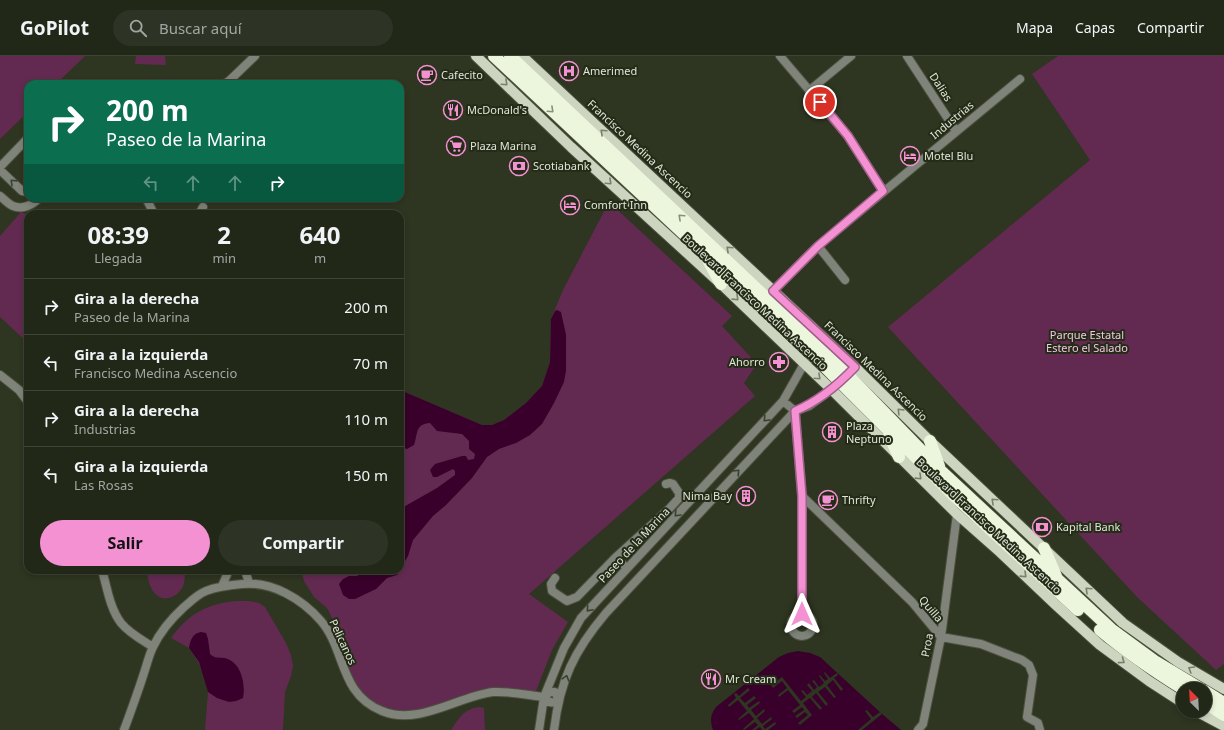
<!DOCTYPE html>
<html lang="es">
<meta charset="utf-8">
<style>
:root{--surface:#222818;--page:#2e3425;--text:#f1f3f6;--muted:#a2a6a2;--line:#3f4437;--accent:#f491d3}
body{margin:0;font-family:"Noto Sans",sans-serif;background:var(--page);color:var(--text);height:100vh;display:flex;flex-direction:column;font-size:15px;white-space:nowrap}
*{box-sizing:border-box;margin:0}
p{font-size:13px;color:var(--muted)}
.icon{flex:none;width:22px;height:22px;fill:none;stroke:currentColor;stroke-width:2;stroke-linecap:round;stroke-linejoin:round}
.map{position:relative;flex:1;overflow:hidden}
.drawer{position:absolute;left:24px;top:154px;width:380px;height:364px;display:flex;flex-direction:column;background:var(--surface);border-radius:12px;box-shadow:0 2px 6px #0003,0 0 0 1px var(--line)}
.drawer>*{flex:none}
.top-card{position:absolute;left:24px;top:24px;width:380px;height:122px;border-radius:12px;box-shadow:0 2px 6px #0003,0 0 0 1px var(--line);background:#0b6e4f;color:#fff;overflow:hidden}
.needle{width:26px;rotate:336deg}
.fabs{position:absolute;left:1176px;top:626px;display:grid;gap:8px}
.fabs a{display:grid;place-items:center;width:36px;height:36px;border-radius:50%;background:var(--surface);box-shadow:0 2px 6px #0003,0 0 0 1px var(--line);font-size:20px}
.pin{position:absolute;display:grid;place-items:center;width:34px;height:34px;color:#fff;margin:-17px;border:2px solid #fff;border-radius:50%;box-shadow:0 1px 4px #0007}
.me{position:absolute;width:44px;margin:-22px;rotate:0deg;stroke-linejoin:round;filter:drop-shadow(0 0 3px #0008)}
.turn{display:flex;align-items:center;gap:14px;height:84px;padding:0 16px;font-size:18px}
.turn .icon{width:52px;height:52px;stroke-width:2.5}
.turn b{display:block;font-size:28px;line-height:34px}
.lanes{display:flex;align-items:center;height:38px;padding:0 16px;background:#0003;justify-content:center;gap:20px;direction:ltr}
.lanes .off{opacity:.35}
.eta{display:flex;justify-content:space-evenly;align-items:center;height:68px;text-align:center}
.eta b{font-size:24px;font-weight:700;line-height:28px}
.action{display:flex;gap:8px;margin-top:auto;padding:8px 16px}
.action a{flex:1;height:46px;border-radius:24px;background:var(--accent);color:#111;font-size:16px;font-weight:700;line-height:46px;text-align:center}
.action a+a{background:var(--page);color:var(--text)}
ul{padding:0;list-style:none}
li{display:flex;align-items:center;gap:12px;height:56px;padding:0 16px;border-top:1px solid var(--line)}
li div{flex:1}
li b{display:block;font-size:15px}
li em{font-style:normal}
header{display:flex;align-items:center;gap:24px;box-sizing:border-box;height:56px;padding:0 20px;background:var(--surface);border-bottom:1px solid var(--line)}
header strong{font-size:19px}
nav{display:flex;gap:22px;margin-inline-start:auto;font-size:14px}
.search{width:280px;height:36px;background:var(--page);display:flex;align-items:center;gap:10px;box-sizing:border-box;padding:0 14px;border-radius:22px;color:var(--muted);font-size:15px}
.map>svg:first-child{display:block}
</style>
<header>
<strong>GoPilot</strong>
<div class="search"><svg class="icon" aria-label="search" viewBox="0 0 24 24"><circle cx="10" cy="10" r="6"/><path d="M15 15l6 6"/></svg>Buscar aquí</div>
<nav><a>Mapa</a><a>Capas</a><a>Compartir</a></nav>
</header>
<div class="map">
<svg width="1224" height="674" viewBox="0 0 1224 674">
<rect width="100%" height="100%" fill="#2e3520"/>
<path fill="#632a51" d="M 0,0 L 85,0 L 56,28 L 28,28 L 28,56 L 0,83 Z
M 136,0 L 165,0 L 166,9 L 135,8 Z
M 1058,0 L 1224,0 L 1224,608 L 1216,614 L 1137,541 L 888,271 L 1090,104 L 1032,18 Z
M 609,146 L 732,260 L 722,270 L 757,308 L 744,327 L 755,340 L 529,538 L 568,566 L 552,594 L 536,635 L 488,636 L 419,656 L 396,656 L 374,649 L 359,637 L 350,620 L 333,564 L 327,552 L 314,541 L 304,525 L 301,514 L 400,514 L 400,334 L 482,369 L 492,369 L 504,364 L 526,347 L 542,330 L 550,306 L 551,263 L 563,234 Z
M 21,156 L 28,159 L 28,287 L 0,261 L 0,180 Z
M 146,514 L 185,514 C 185,519 185,525 183,530 C 178,542 161,548 153,535 C 149,529 148,521 146,514 Z
M 235,545 L 249,545 L 259,547 L 265,551 L 286,587 L 291,599 L 293,610 L 291,620 L 285,636 L 283,674 L 205,674 L 208,636 L 204,619 L 198,606 L 189,592 L 171,582 C 188,558 207,548 235,545 Z
M 479,651 L 484,652 L 485,674 L 451,674 C 459,662 464,653 479,651 Z"/>
<path fill="#38002a" d="M 557,254 L 561,256 L 566,279 L 566,315 L 564,326 L 554,347 L 542,368 L 530,379 L 516,387 L 499,393 L 487,401 L 472,422 L 446,449 L 433,460 L 413,484 L 408,500 L 397,519 L 387,522 L 376,533 L 355,543 L 349,543 L 343,539 L 339,528 L 343,523 L 349,520 L 357,520 L 367,514 L 400,514 L 400,453 L 437,432 L 455,419 L 455,415 L 453,413 L 437,421 L 433,421 L 430,414 L 435,408 L 462,400 L 466,400 L 468,404 L 474,403 L 475,398 L 469,393 L 469,385 L 462,378 L 437,375 L 430,367 C 415,368 418,378 414,389 L 407,393 L 400,391 L 400,334 L 482,369 L 492,369 L 504,364 L 526,347 L 542,330 L 550,306 L 551,263 L 555,255 Z
M 201,576 L 206,577 L 208,583 L 210,598 C 215,603 218,601 224,602 C 241,605 246,628 243,642 L 236,645 L 229,646 L 217,642 L 208,636 L 199,606 L 189,592 C 190,584 193,577 201,576 Z
M 798,595 L 810,597 L 820,601 L 882,658 L 901,674 L 713,674 C 710,665 710,659 716,651 L 779,601 L 788,597 Z"/>
<path fill="#2e3520" d="M 825,616 L 830,622 L 837,617 L 838,619 L 834,622 L 843,633 L 841,635 L 833,624 L 827,629 L 836,641 L 834,642 L 825,631 L 818,636 L 828,648 L 826,650 L 816,637 L 812,641 L 822,652 L 820,654 L 810,642 L 803,647 L 812,659 L 800,669 L 798,667 L 808,659 L 805,656 L 797,662 L 795,660 L 804,654 L 802,651 L 794,657 L 792,655 L 800,649 L 788,634 L 779,641 L 778,639 L 787,632 L 782,625 L 773,632 L 771,629 L 782,621 L 801,645 L 806,641 L 801,635 L 803,634 L 807,639 L 812,635 L 807,629 L 809,627 L 814,634 L 817,631 L 812,625 L 814,624 L 819,631 L 824,627 L 819,620 L 820,619 L 825,625 L 828,623 L 824,617 Z
M 748,632 L 750,634 L 740,642 L 745,647 L 754,640 L 756,642 L 747,649 L 749,652 L 759,645 L 760,647 L 751,654 L 756,660 L 764,653 L 765,655 L 757,662 L 762,668 L 771,661 L 772,663 L 763,670 L 765,673 L 775,666 L 776,668 L 768,674 L 762,674 L 760,671 L 755,674 L 752,674 L 758,669 L 755,666 L 744,674 L 743,673 L 754,663 L 749,657 L 739,664 L 738,663 L 747,655 L 738,644 L 729,651 L 728,649 L 736,642 L 734,638 L 736,637 L 739,640 Z
M 867,654 L 873,661 L 880,656 L 882,658 L 862,674 L 858,674 L 871,663 L 865,655 Z"/>
<g fill="none" stroke-linecap="round" stroke-linejoin="round">
<g stroke="#4a513d" stroke-width="10">
<path id="minor" d="M 780,0 L 848,80 L 883,135
M 907,0 L 956,75
M 224,28 L 229,25 L 255,0
M 810,34 L 851,0
M 0,111 L 28,82
M 0,114 L 22,135 L 28,136
M 0,140 C 4,143 8,148 13,150 C 22,154 33,149 39,142
M 146,142 L 154,158
M 199,158 L 203,151
M 818,190 L 845,224
M 773,235 L 818,190 L 1020,23
M 0,319 L 19,334 L 28,346
M 783,345 L 795,355 L 802,440 L 802,558
M 802,440 L 912,546 L 941,581 L 981,588 L 1022,604 L 1029,609 L 1033,619 L 1027,661 L 1038,667 L 1040,674
M 615,502 L 669,453 L 679,442 L 679,437 L 673,428 L 670,427 L 666,428
M 102,514 C 107,531 110,553 121,567 C 129,577 142,584 153,591
M 245,514 L 249,527
M 555,522 L 551,528 L 552,535 L 567,545 L 577,541 L 615,502 L 627,512
M 222,530 L 229,514
M791 569a11 11 0 1 1 22 0a11 11 0 1 1-22 0Z
M 124,674 C 131,655 138,636 144,617 C 147,608 149,599 153,591 C 160,576 172,562 184,551 C 191,545 198,538 206,535 C 218,530 230,529 242,528 C 272,525 302,543 321,565 C 346,594 339,638 382,655 C 419,670 456,641 493,636 C 509,635 527,639 544,641 C 548,647 553,648 559,644 L 555,636 L 550,636 L 544,641
M 539,674 L 544,641 L 564,592 L 581,562 L 783,345 L 804,308 L 818,297
M 554,674 C 560,624 574,595 606,557 L 795,355 L 809,350 L 836,330
M 918,674 L 923,668 L 941,581 L 957,458"/>
</g>
<g stroke="#4a513d" stroke-width="12">
<path id="major" d="M 476,0 L 571,91 L 721,228 L 832,334 L 957,458 L 1000,496 L 1056,549 L 1100,589 L 1149,625 L 1183,647
M 522,0 L 859,315 L 930,385 L 1123,567 L 1178,606 L 1224,633
M 1196,655 L 1224,670"/>
</g>
<g stroke="#4a513d" stroke-width="14">
<path id="highway" d="M 494,0 L 814,300 L 954,440 L 1078,554
M 510,0 L 848,319 L 941,415 L 1111,573 L 1156,606 L 1201,633
M 709,206 L 721,228
M 889,379 L 899,401
M 930,385 L 939,410
M 1044,492 L 1056,520
M 1100,574 C 1126,596 1154,615 1183,633
M 1205,635 L 1224,647
M 1205,647 L 1224,659"/>
</g>
<use href="#minor" stroke="#7f8379" stroke-width="8"/>
<use href="#major" stroke="#cdd5c0" stroke-width="10"/>
<use href="#highway" stroke="#ecf6dc" stroke-width="12"/>
</g>
<defs><path id="oneway-chevron" d="M-2-3.5L2.5 0L-2 3.5" fill="none" stroke-width="1.6" stroke-linecap="round" stroke-linejoin="round"/></defs>
<g stroke="#78806c">
<use href="#oneway-chevron" transform="translate(505 27) rotate(43)"/>
<use href="#oneway-chevron" transform="translate(603 76) rotate(-137)"/>
<use href="#oneway-chevron" transform="translate(609 126) rotate(43)"/>
<use href="#oneway-chevron" transform="translate(729 193) rotate(-137)"/>
<use href="#oneway-chevron" transform="translate(736 242) rotate(44)"/>
<use href="#oneway-chevron" transform="translate(818 321) rotate(43)"/>
<use href="#oneway-chevron" transform="translate(900 355) rotate(-135)"/>
<use href="#oneway-chevron" transform="translate(919 421) rotate(44)"/>
<use href="#oneway-chevron" transform="translate(994 445) rotate(-137)"/>
<use href="#oneway-chevron" transform="translate(1024 519) rotate(44)"/>
<use href="#oneway-chevron" transform="translate(1088 534) rotate(-137)"/>
<use href="#oneway-chevron" transform="translate(1122 605) rotate(36)"/>
<use href="#oneway-chevron" transform="translate(1191 613) rotate(-149)"/>
</g>
<g stroke="#88907a">
<use href="#oneway-chevron" transform="translate(551 54) rotate(43)"/>
<use href="#oneway-chevron" transform="translate(681 161) rotate(-137)"/>
</g>
<g stroke="#3b4130">
<use href="#oneway-chevron" transform="translate(13 126) rotate(-136)"/>
<use href="#oneway-chevron" transform="translate(766 363) rotate(133)"/>
<use href="#oneway-chevron" transform="translate(737 416) rotate(-47)"/>
<use href="#oneway-chevron" transform="translate(677 458) rotate(133)"/>
<use href="#oneway-chevron" transform="translate(589 553) rotate(131)"/>
<use href="#oneway-chevron" transform="translate(566 622) rotate(-73)"/>
</g>
<g fill="none" stroke-linecap="round" stroke-linejoin="round">
<g stroke="#9f5e89" stroke-width="10">
<path id="route" d="M 802,558 L 802,440 L 795,355 C 819,345 837,330 855,311 L 773,235 L 818,190 L 883,135 L 848,80 L 820,46"/>
</g>
<use href="#route" stroke="#f491d3" stroke-width="7"/>
</g>
<defs>
<g id="hospital-ring" transform="scale(1)"><circle r="9.5" fill="#242b17" stroke="#f491d3" stroke-width="1.5"/><path d="M-5-5h3v3.5h4V-5h3V5h-3V1.5h-4V5h-3Z" fill="#f491d3"/></g>
<g id="cafe-ring" transform="scale(1)"><circle r="9.5" fill="#242b17" stroke="#f491d3" stroke-width="1.5"/><path d="M-5.5-4.5H6V0H3Q3 3.5 0 3.5H-2.5Q-5.5 3.5-5.5 0ZM3-3.2v2h1.7v-2ZM-6 4.5H4V6H-6Z" fill="#f491d3"/></g>
<g id="restaurant-ring" transform="scale(1)"><circle r="9.5" fill="#242b17" stroke="#f491d3" stroke-width="1.5"/><path d="M-5-6h1v4h1v-4h1v4h1v-4h1v5L-1.5 .5V6h-2V.5L-5-1ZM5-6V6H3V1.5H1.5Q1.5-4 5-6Z" fill="#f491d3"/></g>
<g id="supermarket-ring" transform="scale(1)"><circle r="9.5" fill="#242b17" stroke="#f491d3" stroke-width="1.5"/><path d="M-6-5.5h2.5l.6 2H6L4.5 2H-2.5L-4.4-4H-6ZM-1.5 3.2a1.3 1.3 0 1 0 .1 0ZM3 3.2a1.3 1.3 0 1 0 .1 0Z" fill="#f491d3"/></g>
<g id="hotel-ring" transform="scale(1)"><circle r="9.5" fill="#242b17" stroke="#f491d3" stroke-width="1.5"/><path d="M-6-4.5h1.5V1H6V5H4.5V3h-9V5H-6ZM-4 0a1.8 1.8 0 1 1 3.6 0ZM.5 0V-2.5h3Q6-2.5 6 0Z" fill="#f491d3"/></g>
<g id="bank-ring" transform="scale(1)"><circle r="9.5" fill="#242b17" stroke="#f491d3" stroke-width="1.5"/><path d="M-6-4H6V4H-6ZM0-2.3a2.3 2.3 0 1 0 0 4.6a2.3 2.3 0 1 0 0-4.6Z" fill="#f491d3"/></g>
<g id="pharmacy-ring" transform="scale(1)"><circle r="9.5" fill="#242b17" stroke="#f491d3" stroke-width="1.5"/><path d="M-2-6h4v4h4v4h-4v4h-4v-4h-4v-4h4Z" fill="#f491d3"/></g>
<g id="building-ring" transform="scale(1)"><circle r="9.5" fill="#242b17" stroke="#f491d3" stroke-width="1.5"/><path d="M-4-6H4V6H1V3H-1V6H-4ZM-2.5-4.3h1.7v1.8h-1.7ZM.8-4.3h1.7v1.8H.8ZM-2.5-1h1.7V.8h-1.7ZM.8-1h1.7V.8H.8Z" fill="#f491d3"/></g>
</defs>
<g fill-rule="evenodd">
<use href="#hospital-ring" x="569" y="15"/>
<use href="#cafe-ring" x="427" y="19"/>
<use href="#restaurant-ring" x="453" y="54"/>
<use href="#supermarket-ring" x="456" y="90"/>
<use href="#hotel-ring" x="910" y="100"/>
<use href="#bank-ring" x="519" y="110"/>
<use href="#hotel-ring" x="570" y="149"/>
<use href="#pharmacy-ring" x="779" y="306"/>
<use href="#building-ring" x="832" y="376"/>
<use href="#building-ring" x="746" y="440"/>
<use href="#cafe-ring" x="828" y="444"/>
<use href="#bank-ring" x="1042" y="471"/>
<use href="#restaurant-ring" x="711" y="623"/>
</g>
<g text-anchor="middle" stroke-width="4" stroke-linejoin="round" paint-order="stroke">
<g font-size="11" fill="#e0e5d8" stroke="#242b17" text-anchor="start">
<text x="583" y="19">Amerimed</text>
<text x="441" y="23">Cafecito</text>
<text x="467" y="58">McDonald's</text>
<text x="470" y="94">Plaza Marina</text>
<text x="924" y="104">Motel Blu</text>
<text x="533" y="114">Scotiabank</text>
<text x="584" y="153">Comfort Inn</text>
<text x="765" y="310" text-anchor="end">Ahorro</text>
<text x="846" y="374">Plaza<tspan x="846" dy="13">Neptuno</tspan></text>
<text x="732" y="444" text-anchor="end">Nima Bay</text>
<text x="842" y="448">Thrifty</text>
<text x="1056" y="475">Kapital Bank</text>
<text x="725" y="627">Mr Cream</text>
</g>
<g font-size="11" fill="#e0e5d8" stroke="#242b17">
<text transform="translate(941 31) rotate(57)" y="4">Dalias</text>
<text transform="translate(952 64) rotate(-40)" y="4">Industrias</text>
<text transform="translate(640 93) rotate(43)" y="4">Francisco Medina Ascencio</text>
<text transform="translate(755 246) rotate(43)" y="4">Boulevard Francisco Medina Ascencio</text>
<text transform="translate(876 315) rotate(44)" y="4">Francisco Medina Ascencio</text>
<text transform="translate(989 470) rotate(43)" y="4">Boulevard Francisco Medina Ascencio</text>
<text transform="translate(634 489) rotate(-47)" y="4">Paseo de la Marina</text>
<text transform="translate(931 553) rotate(50)" y="4">Quilla</text>
<text transform="translate(343 586) rotate(65)" y="4">Pelicanos</text>
<text transform="translate(927 589) rotate(-79)" y="4">Proa</text>
</g>
<g font-size="11" fill="#f2c5e1" stroke="#242b17">
<text x="1087" y="283">Parque Estatal<tspan x="1087" dy="13">Estero el Salado</tspan></text>
</g>
</g>
</svg>
<div class="fabs">
<a><svg class="needle" viewBox="-14 -14 28 28"><path d="M0-13l5 13h-10z" fill="#e53935"/><path d="M0 13l5-13h-10z" fill="#a2a6a2"/></svg></a>
</div>
<div class="pin" style="left:820px;top:46px;background:#d93025"><svg class="icon" aria-label="arrive" viewBox="0 0 24 24"><path d="M6 21V4h12l-3 4 3 4H6"/></svg></div>
<svg class="me" style="left:802px;top:558px" viewBox="-20 -20 40 40"><path d="M0-17L14 15 0 8-14 15z" fill="#f491d3" stroke="#fff" stroke-width="4"/></svg>
<div class="top-card">
<div class="turn"><svg class="icon" aria-label="right" viewBox="0 0 24 24"><path d="M7 20v-9h11M14 6l5 5-5 5"/></svg><div><b>200 m</b>Paseo de la Marina</div></div>
<div class="lanes"><svg class="icon off" aria-label="left" viewBox="0 0 24 24"><path d="M17 20v-9H6M10 6l-5 5 5 5"/></svg><svg class="icon off" aria-label="ahead" viewBox="0 0 24 24"><path d="M12 20V5M6 11l6-6 6 6"/></svg><svg class="icon off" aria-label="ahead" viewBox="0 0 24 24"><path d="M12 20V5M6 11l6-6 6 6"/></svg><svg class="icon" aria-label="right" viewBox="0 0 24 24"><path d="M7 20v-9h11M14 6l5 5-5 5"/></svg></div>
</div>
<section class="drawer">
<div class="eta">
<div><b>08:39</b><p>Llegada</p></div>
<div><b>2</b><p>min</p></div>
<div><b>640</b><p>m</p></div>
</div>
<ul>
<li><svg class="icon" aria-label="right" viewBox="0 0 24 24"><path d="M7 20v-9h11M14 6l5 5-5 5"/></svg><div><b>Gira a la derecha</b><p>Paseo de la Marina</p></div><em>200 m</em></li>
<li><svg class="icon" aria-label="left" viewBox="0 0 24 24"><path d="M17 20v-9H6M10 6l-5 5 5 5"/></svg><div><b>Gira a la izquierda</b><p>Francisco Medina Ascencio</p></div><em>70 m</em></li>
<li><svg class="icon" aria-label="right" viewBox="0 0 24 24"><path d="M7 20v-9h11M14 6l5 5-5 5"/></svg><div><b>Gira a la derecha</b><p>Industrias</p></div><em>110 m</em></li>
<li><svg class="icon" aria-label="left" viewBox="0 0 24 24"><path d="M17 20v-9H6M10 6l-5 5 5 5"/></svg><div><b>Gira a la izquierda</b><p>Las Rosas</p></div><em>150 m</em></li>
</ul>
<div class="action"><a>Salir</a><a>Compartir</a></div>
</section>
</div>
